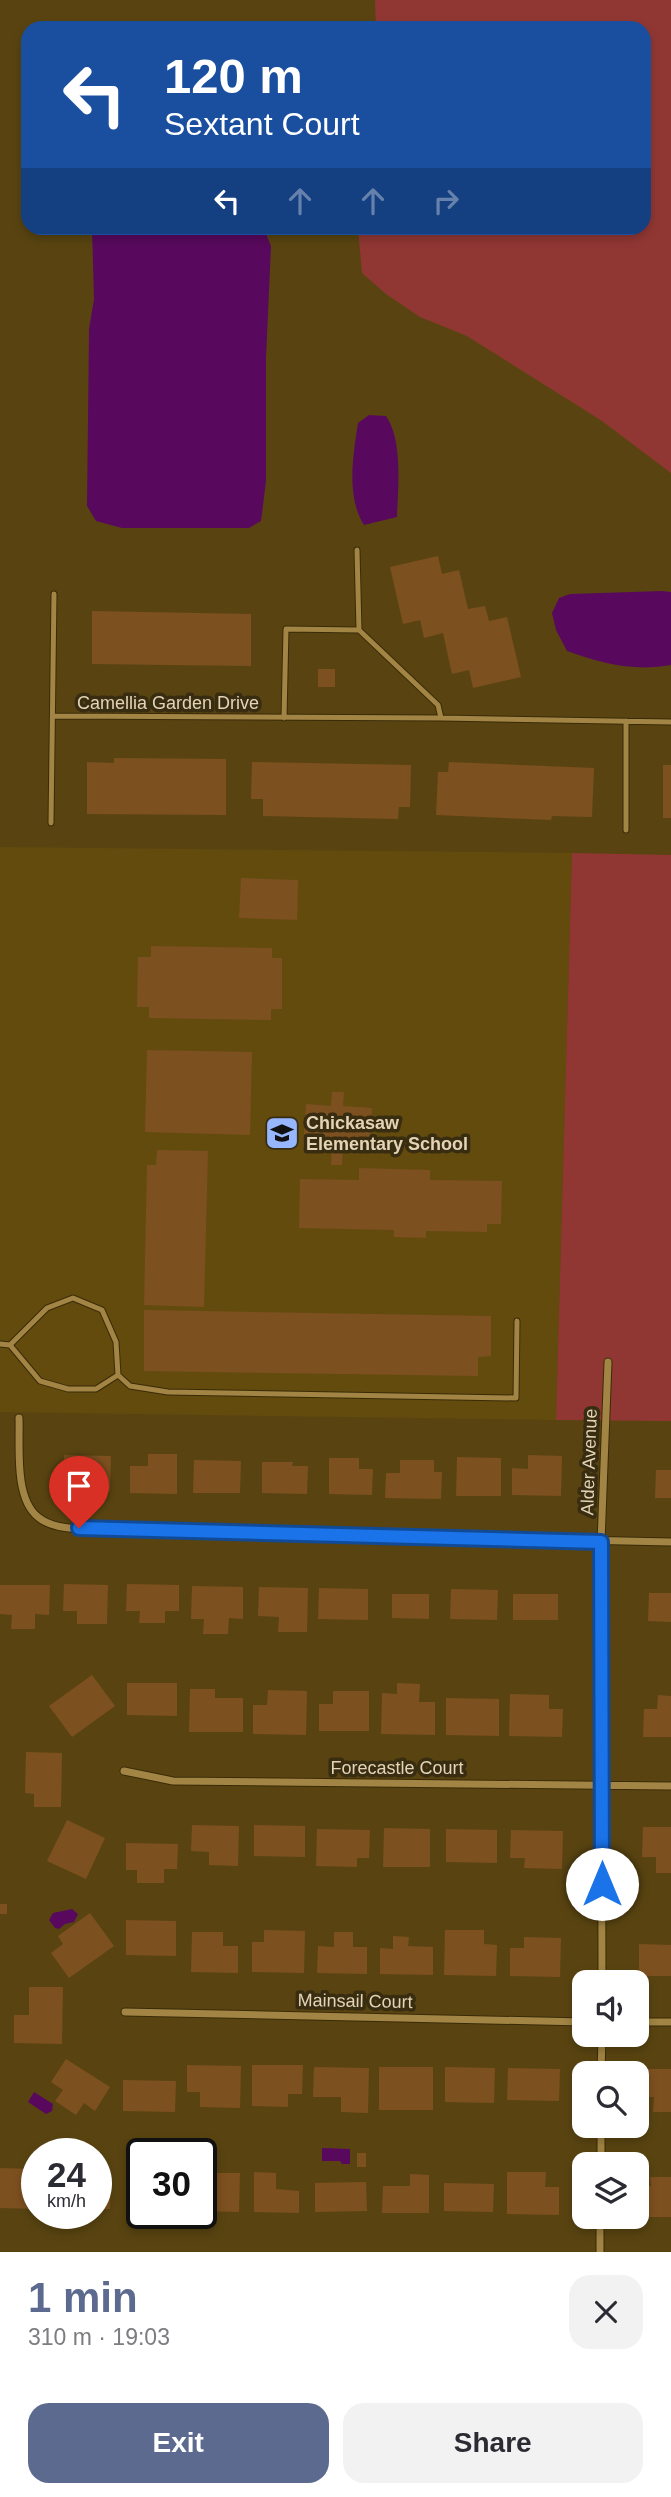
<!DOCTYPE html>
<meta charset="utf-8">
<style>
:root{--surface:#fff;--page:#f2f2f3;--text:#2b2b33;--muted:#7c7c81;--accent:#5b6a8e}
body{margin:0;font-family:Arial,sans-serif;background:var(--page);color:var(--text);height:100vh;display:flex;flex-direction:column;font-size:26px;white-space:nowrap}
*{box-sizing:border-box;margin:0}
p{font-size:23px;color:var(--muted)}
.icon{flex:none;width:38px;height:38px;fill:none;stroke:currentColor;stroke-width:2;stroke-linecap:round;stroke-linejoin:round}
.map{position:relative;height:2252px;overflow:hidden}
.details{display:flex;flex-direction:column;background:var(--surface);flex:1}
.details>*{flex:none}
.banner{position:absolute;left:21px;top:21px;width:630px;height:214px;border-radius:21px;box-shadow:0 4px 10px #0003;background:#1a4fa0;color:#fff;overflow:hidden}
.buttons{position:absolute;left:572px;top:1970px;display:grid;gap:14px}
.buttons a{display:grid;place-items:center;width:77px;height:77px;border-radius:14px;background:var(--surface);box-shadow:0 4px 10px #0003;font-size:35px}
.speed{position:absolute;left:21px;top:2138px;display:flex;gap:14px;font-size:35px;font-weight:700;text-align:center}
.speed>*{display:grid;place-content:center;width:91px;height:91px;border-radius:50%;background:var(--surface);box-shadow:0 4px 10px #0003;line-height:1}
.speed small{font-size:18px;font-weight:400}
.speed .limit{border:4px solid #111;border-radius:10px;background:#fff;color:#111}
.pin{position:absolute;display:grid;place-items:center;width:60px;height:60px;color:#fff;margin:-72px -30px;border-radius:50% 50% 50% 0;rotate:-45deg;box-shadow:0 0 7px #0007}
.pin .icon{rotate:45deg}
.me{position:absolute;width:77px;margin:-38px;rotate:0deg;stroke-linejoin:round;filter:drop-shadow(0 0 5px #0008)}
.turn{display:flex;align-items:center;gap:24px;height:147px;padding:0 28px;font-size:32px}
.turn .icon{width:91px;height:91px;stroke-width:2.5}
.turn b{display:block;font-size:49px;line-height:60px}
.lanes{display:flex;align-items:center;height:66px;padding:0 28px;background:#0003;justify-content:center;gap:35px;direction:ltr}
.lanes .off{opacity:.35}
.round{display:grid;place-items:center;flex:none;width:74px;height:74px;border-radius:21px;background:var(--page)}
.head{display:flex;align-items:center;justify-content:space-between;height:119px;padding:0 28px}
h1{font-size:42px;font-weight:800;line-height:52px;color:var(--accent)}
.action{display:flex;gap:14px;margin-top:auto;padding:14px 28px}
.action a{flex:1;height:80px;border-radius:21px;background:var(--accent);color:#fff;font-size:28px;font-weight:800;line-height:80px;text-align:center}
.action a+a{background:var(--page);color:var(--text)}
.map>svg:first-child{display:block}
</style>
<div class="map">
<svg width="671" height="2252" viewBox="0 0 671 2252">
<rect width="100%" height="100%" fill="#594411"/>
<path fill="#634b0e" d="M 0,847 L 572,853 L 556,1420 L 0,1412 Z"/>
<path fill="#913733" d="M 375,0 L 671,0 L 671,473 L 602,421 L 467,336 L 420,317 L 386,294 L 362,273 L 358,228 L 644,228 L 644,28 L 376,28 Z
M 572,853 L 671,855 L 671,1421 L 556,1420 Z"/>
<path fill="#58095d" d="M 92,228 L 264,229 L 271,246 L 266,358 L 266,481 L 261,521 L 249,528 L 122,528 L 96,521 L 87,506 L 89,329 L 94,299 Z
M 369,415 L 386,416 C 403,440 398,488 397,517 L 364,525 C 346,497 353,455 358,423 Z
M 662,591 L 671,592 L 671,665 C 634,672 601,663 567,651 L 556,630 L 552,613 L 559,598 L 570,594 Z
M 72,1909 L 78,1914 L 74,1922 L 65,1924 L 59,1929 L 55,1928 L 49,1920 L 53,1913 Z
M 34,2092 L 53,2104 L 52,2111 L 46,2114 L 28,2102 Z
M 322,2148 L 350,2149 L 350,2164 L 342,2164 L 340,2161 L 322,2161 Z"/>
<path fill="#7d501f" d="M 438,556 L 442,574 L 459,570 L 468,609 L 485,606 L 489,621 L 507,617 L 521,677 L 473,688 L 469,670 L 452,674 L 443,633 L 424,638 L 420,620 L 403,624 L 390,567 Z
M 92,611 L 251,614 L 251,666 L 92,664 Z
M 318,669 L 335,669 L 335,687 L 318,687 Z
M 114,758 L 226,759 L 226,815 L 87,814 L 87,762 L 114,763 Z
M 252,762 L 411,765 L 410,807 L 399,807 L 398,819 L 263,816 L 263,799 L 251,799 Z
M 449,762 L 594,768 L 592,817 L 552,816 L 551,820 L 436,815 L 438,772 L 448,772 Z
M 663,765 L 671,765 L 671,818 L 663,818 Z
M 241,878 L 298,880 L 297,920 L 239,918 Z
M 151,946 L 272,948 L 272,958 L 282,958 L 282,1009 L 271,1009 L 271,1020 L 149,1018 L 149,1007 L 137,1007 L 138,957 L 151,957 Z
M 147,1050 L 252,1052 L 250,1135 L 145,1132 Z
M 332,1092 L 344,1092 L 343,1106 L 372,1108 L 370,1149 L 343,1148 L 342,1165 L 331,1165 L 332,1148 L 303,1147 L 306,1104 L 331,1106 Z
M 157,1150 L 208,1151 L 204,1307 L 144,1305 L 147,1165 L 156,1165 Z
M 359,1168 L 430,1170 L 430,1180 L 502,1181 L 501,1224 L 487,1224 L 487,1232 L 426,1231 L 426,1238 L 394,1237 L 394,1230 L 299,1228 L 300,1179 L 359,1180 Z
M 144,1310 L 491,1316 L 491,1356 L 478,1357 L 478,1376 L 144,1371 Z
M 148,1454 L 177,1454 L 177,1494 L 130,1493 L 130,1466 L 148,1466 Z
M 64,1455 L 111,1456 L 110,1491 L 64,1490 Z
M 528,1455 L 562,1456 L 561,1496 L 512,1495 L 512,1468 L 528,1469 Z
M 457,1457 L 501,1458 L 501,1496 L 456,1496 Z
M 329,1458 L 359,1458 L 359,1469 L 373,1469 L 372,1495 L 329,1494 Z
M 194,1460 L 241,1461 L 240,1493 L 193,1493 Z
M 400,1460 L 434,1460 L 434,1472 L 442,1472 L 441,1499 L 385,1498 L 386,1473 L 400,1473 Z
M 262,1462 L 293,1462 L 292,1466 L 308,1466 L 307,1494 L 262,1493 Z
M 656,1470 L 671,1470 L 671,1498 L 655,1498 Z
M 64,1584 L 108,1585 L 107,1624 L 77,1624 L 77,1611 L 63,1611 Z
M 127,1584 L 179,1585 L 179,1611 L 165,1611 L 165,1623 L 139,1623 L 140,1611 L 126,1611 Z
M 0,1585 L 50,1585 L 49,1615 L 35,1614 L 35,1629 L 11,1629 L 12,1615 L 0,1614 Z
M 192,1586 L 243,1587 L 243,1619 L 229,1618 L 228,1634 L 203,1634 L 204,1619 L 191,1619 Z
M 259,1587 L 308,1588 L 307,1632 L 278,1632 L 279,1617 L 258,1616 Z
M 319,1588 L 368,1589 L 368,1620 L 318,1619 Z
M 451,1589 L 498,1590 L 497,1620 L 450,1619 Z
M 649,1593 L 671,1593 L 671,1622 L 648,1621 Z
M 392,1594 L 429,1594 L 429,1619 L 392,1618 Z
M 513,1594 L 558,1594 L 558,1620 L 513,1620 Z
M 92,1675 L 115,1706 L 72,1737 L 49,1706 Z
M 127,1683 L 177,1683 L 177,1716 L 127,1715 Z
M 397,1683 L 420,1684 L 419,1702 L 435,1702 L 435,1735 L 381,1734 L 382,1693 L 397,1694 Z
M 190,1689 L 215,1689 L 215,1698 L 243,1698 L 243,1732 L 189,1732 Z
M 268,1690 L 307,1691 L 306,1735 L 253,1734 L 253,1705 L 267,1705 Z
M 333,1691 L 369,1691 L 369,1731 L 319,1731 L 319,1704 L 333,1704 Z
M 510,1694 L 549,1695 L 549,1709 L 563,1709 L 562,1737 L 509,1736 Z
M 658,1695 L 671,1696 L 671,1737 L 643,1737 L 644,1709 L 657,1709 Z
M 446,1698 L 499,1699 L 499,1736 L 446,1735 Z
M 26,1752 L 62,1753 L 61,1807 L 34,1807 L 34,1794 L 25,1793 Z
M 67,1820 L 105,1838 L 86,1879 L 47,1861 Z
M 192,1825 L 239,1826 L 238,1866 L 209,1865 L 209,1852 L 191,1851 Z
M 254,1825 L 305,1826 L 305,1857 L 254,1856 Z
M 643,1827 L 671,1827 L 671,1873 L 656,1873 L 656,1857 L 642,1857 Z
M 384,1828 L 430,1829 L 430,1867 L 383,1867 Z
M 317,1829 L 370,1830 L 369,1858 L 357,1858 L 357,1867 L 316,1866 Z
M 446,1829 L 497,1830 L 497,1863 L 446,1862 Z
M 511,1830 L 563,1831 L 562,1869 L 524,1868 L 525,1858 L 510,1858 Z
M 126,1843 L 178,1844 L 177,1869 L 164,1869 L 164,1883 L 137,1883 L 137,1870 L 126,1870 Z
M 0,1904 L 7,1904 L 7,1914 L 0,1914 Z
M 90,1913 L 114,1946 L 69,1978 L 51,1953 L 63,1944 L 58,1936 Z
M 126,1920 L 176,1921 L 176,1956 L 126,1955 Z
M 264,1930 L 305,1931 L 304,1973 L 252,1972 L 252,1942 L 264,1942 Z
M 445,1930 L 484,1930 L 484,1944 L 497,1945 L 496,1976 L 444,1975 Z
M 192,1932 L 223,1932 L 223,1946 L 238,1946 L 238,1973 L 191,1972 Z
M 334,1932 L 353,1932 L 353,1947 L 367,1947 L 367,1974 L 317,1973 L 318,1946 L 334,1947 Z
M 393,1936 L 409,1937 L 408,1946 L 433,1947 L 433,1975 L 380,1974 L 380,1948 L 393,1949 Z
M 524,1937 L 561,1938 L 560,1977 L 510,1976 L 510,1948 L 524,1948 Z
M 639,1944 L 671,1945 L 671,1976 L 639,1976 Z
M 29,1987 L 63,1987 L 62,2044 L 14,2043 L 14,2015 L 29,2015 Z
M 66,2059 L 110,2087 L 95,2111 L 84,2103 L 76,2115 L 55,2101 L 63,2090 L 51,2082 Z
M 187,2065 L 241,2066 L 240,2108 L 200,2107 L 200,2092 L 187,2092 Z
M 252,2065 L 303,2065 L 302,2094 L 288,2094 L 288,2107 L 252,2106 Z
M 314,2067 L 369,2068 L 368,2113 L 341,2112 L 341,2097 L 313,2097 Z
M 379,2067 L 433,2067 L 433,2110 L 379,2110 Z
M 445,2067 L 495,2068 L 494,2103 L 445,2102 Z
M 508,2068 L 560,2069 L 559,2101 L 507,2100 Z
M 641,2069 L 671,2069 L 671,2112 L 653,2112 L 654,2097 L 640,2097 Z
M 123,2080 L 176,2081 L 175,2112 L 123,2111 Z
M 357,2153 L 366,2153 L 366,2167 L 357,2167 Z
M 0,2168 L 32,2169 L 32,2182 L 37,2183 L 37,2209 L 0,2208 Z
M 128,2171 L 142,2171 L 142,2210 L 127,2210 Z
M 254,2172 L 276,2173 L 276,2189 L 299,2191 L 299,2213 L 254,2212 Z
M 507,2172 L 546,2172 L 545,2187 L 559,2187 L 559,2215 L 507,2214 Z
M 201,2173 L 240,2173 L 239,2212 L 201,2211 Z
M 410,2174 L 429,2175 L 429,2213 L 382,2213 L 383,2186 L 410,2186 Z
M 650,2177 L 671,2177 L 671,2217 L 638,2217 L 638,2186 L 651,2186 Z
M 96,2178 L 111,2179 L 110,2209 L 96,2209 Z
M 366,2182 L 367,2211 L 315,2212 L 315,2183 Z
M 444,2183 L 494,2184 L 493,2212 L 444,2211 Z"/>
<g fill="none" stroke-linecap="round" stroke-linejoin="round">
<g stroke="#3a2b08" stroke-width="7">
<path id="service" d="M 357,550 L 359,630
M 53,716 L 441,718 L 671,722
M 284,718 L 286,629 L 359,630 L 438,705 L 441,718
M 51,823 L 54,594
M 626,830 L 626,721
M 0,1344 L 10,1345 L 47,1308 L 73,1298 L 102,1310 L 116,1342 L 118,1375 L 130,1386 L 168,1392 L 516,1398 L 517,1321
M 10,1345 L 40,1381 L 68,1389 L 96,1389 L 118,1375"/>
</g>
<g stroke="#3a2b08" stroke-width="9">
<path id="minor" d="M 19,1418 C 20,1446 14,1498 38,1517 C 53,1530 78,1528 96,1530 L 671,1542
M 124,1771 L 173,1781 L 671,1786
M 602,1983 L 601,1542 L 608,1362
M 125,2012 L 584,2022
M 637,2022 L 671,2022
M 601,2074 L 602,2035
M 601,2165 L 601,2126
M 600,2252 L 600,2217"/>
</g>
<use href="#service" stroke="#a28444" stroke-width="5"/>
<use href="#minor" stroke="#a28444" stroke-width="7"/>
</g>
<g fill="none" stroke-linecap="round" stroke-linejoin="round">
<g stroke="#114b97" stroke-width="18">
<path id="route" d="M 79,1528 L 601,1542 L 602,1884"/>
</g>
<use href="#route" stroke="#1a73e8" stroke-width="12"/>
</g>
<defs>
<g id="school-square" transform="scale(1.75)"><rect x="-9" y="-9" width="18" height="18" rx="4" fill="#96b6fd" stroke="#382c11"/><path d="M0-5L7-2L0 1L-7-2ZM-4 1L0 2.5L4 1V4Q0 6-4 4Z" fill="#111"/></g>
</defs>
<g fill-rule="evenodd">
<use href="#school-square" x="282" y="1133"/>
</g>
<g text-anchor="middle" stroke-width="7" stroke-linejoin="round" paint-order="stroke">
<g font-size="18" fill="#e4d4b5" stroke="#382c11">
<text x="168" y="709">Camellia Garden Drive</text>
<text transform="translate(589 1462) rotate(-88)" y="6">Alder Avenue</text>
<text x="397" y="1774">Forecastle Court</text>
<text transform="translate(355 2001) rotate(1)" y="6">Mainsail Court</text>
</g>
<g font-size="18" font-weight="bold" fill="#e4d4b5" stroke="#382c11" text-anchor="start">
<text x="306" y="1129">Chickasaw<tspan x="306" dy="21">Elementary School</tspan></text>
</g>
</g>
</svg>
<div class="buttons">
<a><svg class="icon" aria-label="sound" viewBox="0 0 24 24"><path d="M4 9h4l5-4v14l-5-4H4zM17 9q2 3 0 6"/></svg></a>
<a><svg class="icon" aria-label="search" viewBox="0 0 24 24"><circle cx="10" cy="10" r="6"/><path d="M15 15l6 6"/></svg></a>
<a><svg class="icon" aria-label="layers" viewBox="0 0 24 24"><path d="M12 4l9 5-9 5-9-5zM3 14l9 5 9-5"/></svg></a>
</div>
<div class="speed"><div>24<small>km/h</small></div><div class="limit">30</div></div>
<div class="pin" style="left:79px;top:1528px;background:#d93025"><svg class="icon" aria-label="arrive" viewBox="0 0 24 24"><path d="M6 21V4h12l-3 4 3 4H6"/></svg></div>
<svg class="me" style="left:602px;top:1884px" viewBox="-20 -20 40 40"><circle r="19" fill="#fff"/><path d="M0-13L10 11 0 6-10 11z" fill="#1a73e8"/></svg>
<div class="banner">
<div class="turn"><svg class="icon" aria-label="left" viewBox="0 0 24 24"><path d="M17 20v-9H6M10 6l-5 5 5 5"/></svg><div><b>120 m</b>Sextant Court</div></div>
<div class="lanes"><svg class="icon" aria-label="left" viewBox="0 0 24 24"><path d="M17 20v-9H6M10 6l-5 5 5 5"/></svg><svg class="icon off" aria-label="ahead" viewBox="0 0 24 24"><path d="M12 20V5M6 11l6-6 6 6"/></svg><svg class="icon off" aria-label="ahead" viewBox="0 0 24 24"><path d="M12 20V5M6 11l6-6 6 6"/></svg><svg class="icon off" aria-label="right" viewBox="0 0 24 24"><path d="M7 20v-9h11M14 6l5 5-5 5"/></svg></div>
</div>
</div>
<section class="details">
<div class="head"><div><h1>1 min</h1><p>310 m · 19:03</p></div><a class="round"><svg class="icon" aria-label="close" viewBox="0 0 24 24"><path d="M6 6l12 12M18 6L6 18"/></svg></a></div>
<div class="action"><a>Exit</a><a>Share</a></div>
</section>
